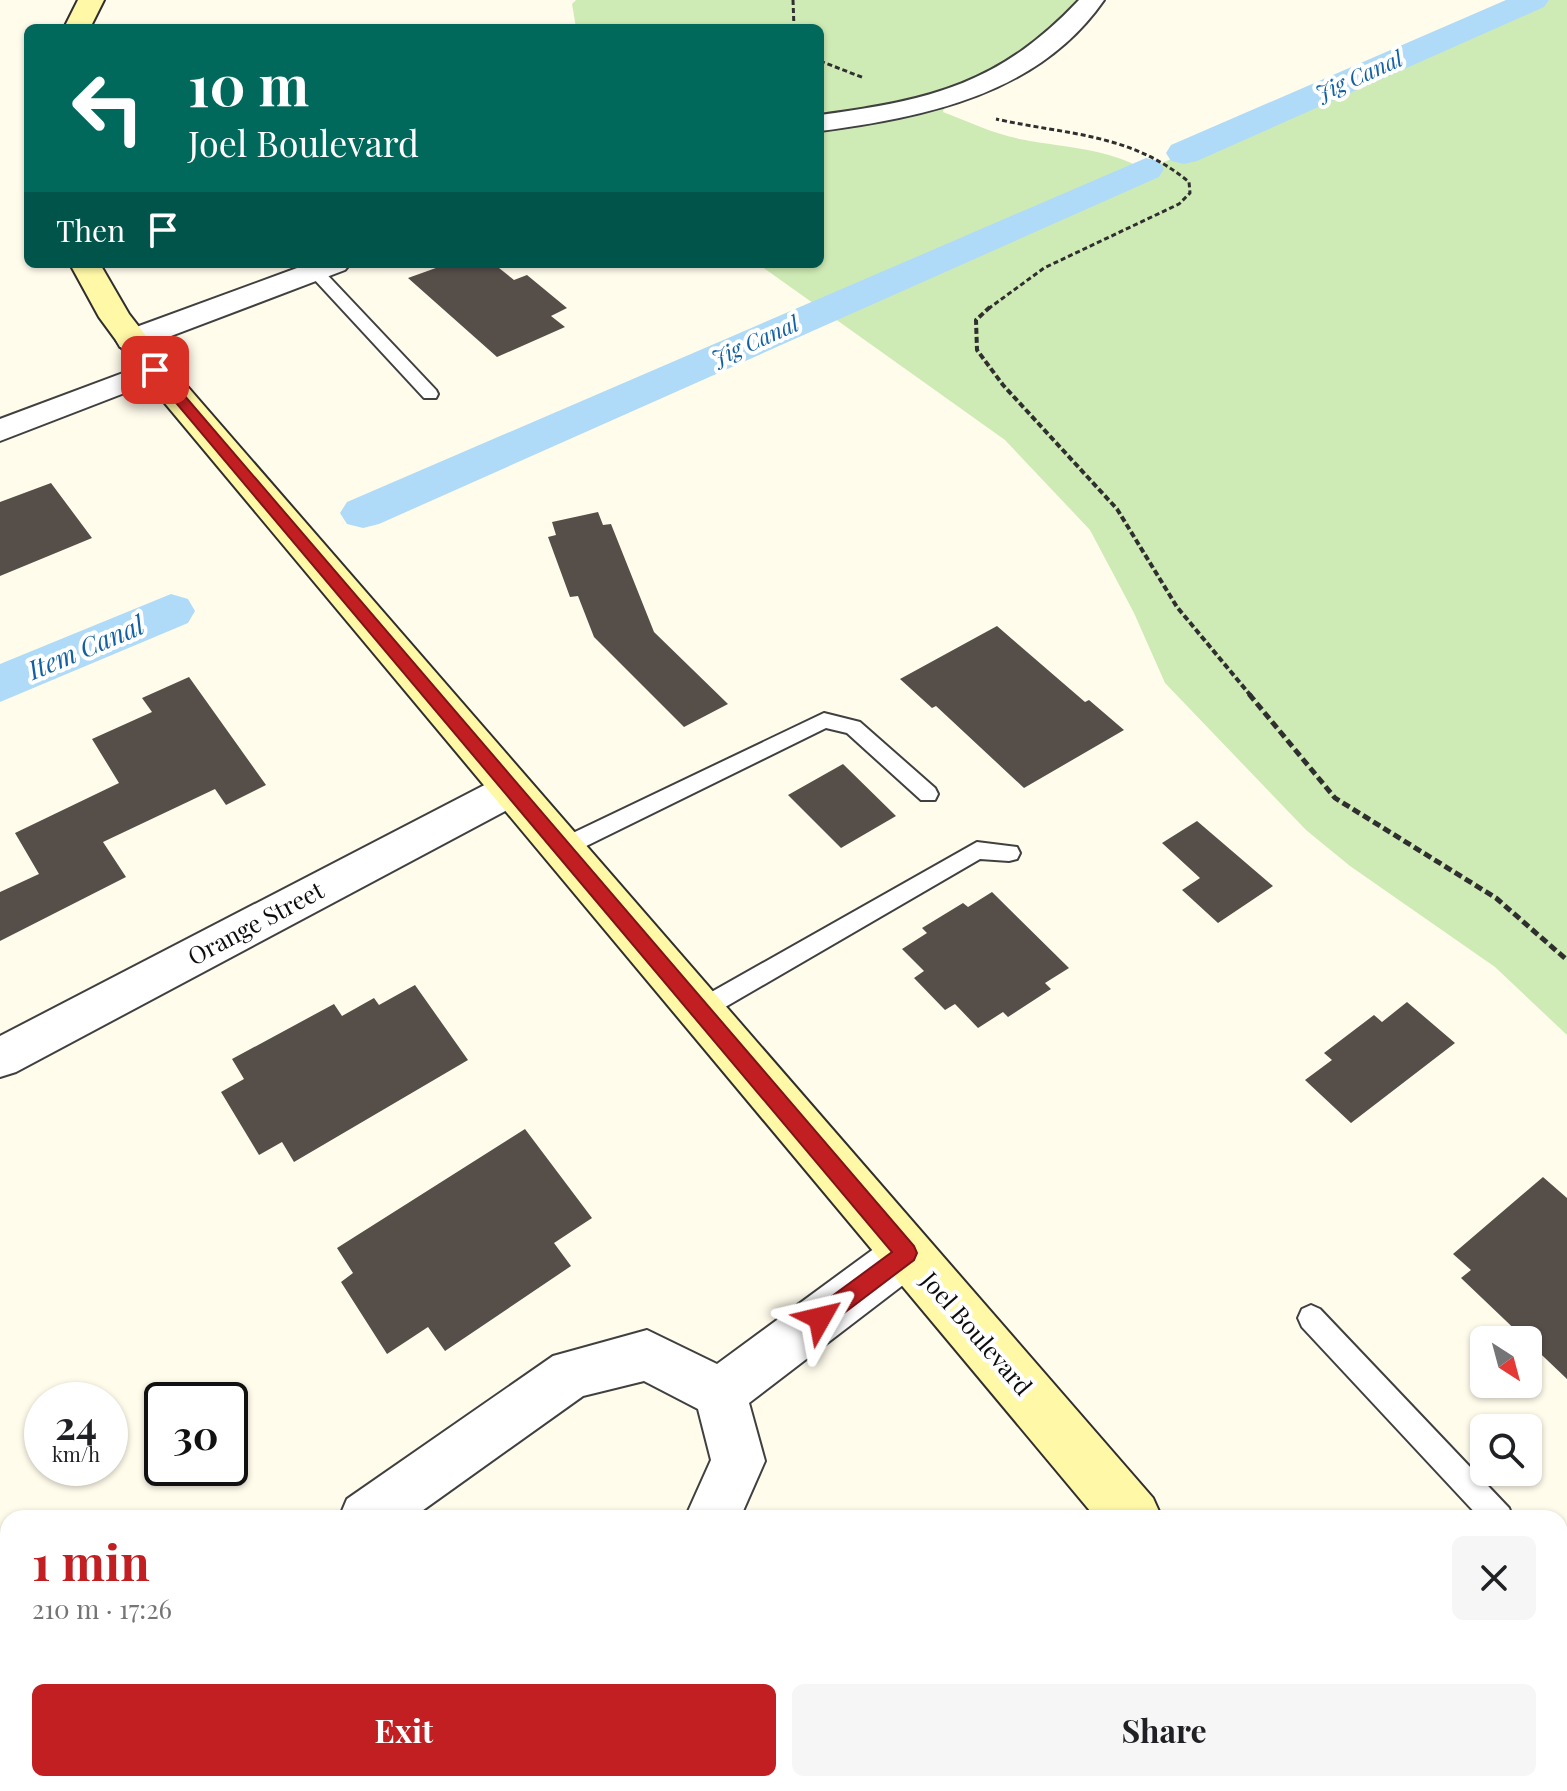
<!DOCTYPE html>
<meta charset="utf-8">
<style>
:root{--surface:#fff;--page:#f6f6f6;--text:#202124;--muted:#757577;--accent:#c21f23}
body{margin:0;font-family:"Playfair Display",serif;background:var(--page);color:var(--text);height:100vh;display:flex;flex-direction:column;font-size:30px;white-space:nowrap}
*{box-sizing:border-box;margin:0}
p{font-size:26px;color:var(--muted)}
.icon{flex:none;width:44px;height:44px;fill:none;stroke:currentColor;stroke-width:2;stroke-linecap:round;stroke-linejoin:round}
.map{position:relative;flex:1;overflow:hidden}
.drawer{position:absolute;left:0px;top:1510px;width:1568px;height:282px;display:flex;flex-direction:column;background:var(--surface);border-radius:24px 24px 0 0;box-shadow:0 2px 6px #0004}
.drawer>*{flex:none}
.top-card{position:absolute;left:24px;top:24px;width:800px;height:244px;border-radius:12px;box-shadow:0 2px 6px #0004;background:#00695c;color:#fff;overflow:hidden}
.needle{width:52px;rotate:144deg}
.tools{position:absolute;left:1470px;top:1326px;display:grid;gap:16px}
.tools a{display:grid;place-items:center;width:72px;height:72px;border-radius:12px;background:var(--surface);box-shadow:0 2px 6px #0004;font-size:40px}
.speed{position:absolute;left:24px;top:1382px;display:flex;gap:16px;font-size:40px;font-weight:700;text-align:center}
.speed>*{display:grid;place-content:center;width:104px;height:104px;border-radius:50%;background:var(--surface);box-shadow:0 2px 6px #0004;line-height:1}
.speed small{font-size:20px;font-weight:400}
.speed .limit{border:4px solid #111;border-radius:12px;background:#fff;color:#111}
.pin{position:absolute;display:grid;place-items:center;width:68px;height:68px;color:#fff;margin:-34px;border-radius:16px;box-shadow:0 4px 12px #0006}
.me{position:absolute;width:88px;margin:-44px;rotate:53deg;stroke-linejoin:round;filter:drop-shadow(0 0 6px #0008)}
.turn{display:flex;align-items:center;gap:28px;height:168px;padding:0 32px;font-size:36px}
.turn .icon{width:104px;height:104px;stroke-width:2.5}
.turn b{display:block;font-size:56px;line-height:68px}
.then{display:flex;align-items:center;height:76px;padding:0 32px;background:#0003;gap:16px;font-size:30px}
.round{display:grid;place-items:center;flex:none;width:84px;height:84px;border-radius:12px;background:var(--page)}
.overview{display:flex;align-items:center;justify-content:space-between;height:136px;padding:0 32px}
h1{font-size:48px;font-weight:700;line-height:60px;color:var(--accent)}
.action{display:flex;gap:16px;margin-top:auto;padding:16px 32px}
.action a{flex:1;height:92px;border-radius:12px;background:var(--accent);color:#fff;font-size:32px;font-weight:700;line-height:92px;text-align:center}
.action a+a{background:var(--page);color:var(--text)}
.map>svg:first-child{display:block}
</style>
<div class="map">
<svg width="1567" height="1791" viewBox="0 0 1567 1791">
<rect width="100%" height="100%" fill="#fffcec"/>
<path fill="#cfebb5" d="M 576,0 L 1095,0 L 945,104 L 943,112 C 971,123 997,135 1025,140 C 1067,148 1107,148 1145,170 L 1549,0 L 1567,0 L 1567,1035 L 1495,967 L 1350,866 L 1306,830 L 1165,683 L 1134,613 L 1090,530 L 1005,440 L 758,264 L 820,264 L 820,28 L 576,28 L 572,4 Z"/>
<g fill="none" stroke-linecap="round" stroke-linejoin="round">
<path fill="#afdbf8" fill-rule="evenodd" d="M 1506,0 L 1549,0 L 1544,7 L 1197,161 L 1184,164 L 1171,161 L 1166,153 L 1171,145 Z
M 1146,158 L 1159,161 L 1164,169 L 1159,177 L 379,524 L 363,528 L 347,524 L 340,513 L 347,502 Z
M 171,594 L 188,599 L 195,611 L 188,623 L 0,702 L 0,664 Z"/>
</g>
<path fill="#564e49" d="M 447,264 L 494,264 L 514,280 L 527,275 L 567,308 L 551,316 L 565,327 L 497,357 L 408,278 Z
M 51,483 L 92,538 L 0,576 L 0,502 Z
M 598,512 L 603,525 L 611,524 L 654,632 L 728,704 L 684,727 L 594,637 L 578,596 L 570,597 L 548,537 L 556,535 L 552,522 Z
M 997,626 L 1085,702 L 1089,700 L 1124,730 L 1024,788 L 936,706 L 932,708 L 900,679 Z
M 189,677 L 266,785 L 226,805 L 215,789 L 103,842 L 126,877 L 0,941 L 0,892 L 39,874 L 15,833 L 119,783 L 92,739 L 152,712 L 142,698 Z
M 843,764 L 896,816 L 841,848 L 788,795 Z
M 1197,821 L 1273,886 L 1218,923 L 1182,890 L 1200,878 L 1162,843 Z
M 992,892 L 1069,968 L 1045,983 L 1051,989 L 1008,1017 L 1003,1012 L 978,1028 L 955,1004 L 945,1010 L 914,978 L 924,971 L 902,949 L 927,933 L 922,928 L 963,903 L 968,907 Z
M 415,985 L 468,1060 L 294,1162 L 282,1142 L 259,1155 L 221,1092 L 244,1079 L 232,1059 L 334,1004 L 342,1016 L 374,998 L 379,1005 Z
M 1407,1002 L 1455,1043 L 1351,1123 L 1305,1080 L 1332,1060 L 1324,1053 L 1374,1015 L 1382,1022 Z
M 525,1129 L 592,1218 L 554,1243 L 571,1266 L 445,1351 L 428,1327 L 387,1354 L 341,1282 L 353,1273 L 337,1248 Z
M 1543,1177 L 1567,1198 L 1567,1379 L 1461,1278 L 1471,1270 L 1453,1254 Z"/>
<g fill="none" stroke-linecap="round" stroke-linejoin="round">
<g stroke="#404040" stroke-width="4">
<path id="lane" d="M 300,264 L 317,264 L 436,390 L 438,394 L 436,398 L 424,398 Z
M 824,713 L 860,722 L 935,788 L 938,794 L 935,800 L 921,800 L 847,733 L 826,728 L 570,854 L 562,856 L 554,854 L 551,848 L 554,842 Z
M 977,842 L 1017,847 L 1020,853 L 1017,859 L 1009,861 L 980,859 L 708,1017 L 700,1020 L 692,1017 L 688,1010 L 692,1003 Z
M 1311,1305 L 1320,1309 L 1509,1508 L 1513,1518 L 1480,1518 L 1302,1327 L 1298,1318 L 1302,1309 Z
M 1560,1568 L 1567,1571 L 1567,1605 L 1560,1602 Z"/>
</g>
<g stroke="#404040" stroke-width="4">
<path id="street" d="M 1079,0 L 1104,0 C 1039,94 926,117 820,131 L 820,115 C 931,100 1000,84 1079,0 Z
M 308,264 L 350,264 L 345,270 L 142,347 L 131,349 L 120,347 L 116,340 L 120,333 Z
M 155,361 L 166,363 L 171,370 L 166,377 L 0,441 L 0,419 Z
M 512,774 L 526,778 L 532,789 L 526,800 L 16,1072 L 0,1077 L 0,1036 L 498,778 Z
M 907,1230 L 924,1237 L 932,1253 L 924,1269 L 749,1403 L 765,1461 L 740,1518 L 685,1518 L 711,1460 L 698,1409 L 644,1381 L 583,1396 L 412,1518 L 339,1518 L 347,1499 L 553,1356 L 647,1330 L 717,1364 L 890,1237 Z"/>
</g>
<g stroke="#2f2f2f" stroke-width="4">
<path id="secondary" d="M 78,0 L 104,0 L 90,28 L 64,28 Z
M 70,264 L 100,264 L 129,314 L 167,363 L 1153,1498 L 1162,1518 L 1096,1518 L 143,377 L 99,317 Z
M 1330,1784 L 1395,1784 L 1398,1791 L 1333,1791 Z"/>
</g>
<path stroke="#2f2f2f" stroke-width="3" stroke-dasharray="5 3" stroke-linecap="butt" d="M 793,0 L 794,28
M 820,61 L 864,78
M 988,309 L 1044,268 L 1179,204 L 1190,193 L 1189,182 C 1130,133 1067,135 996,119"/>
<path stroke="#2f2f2f" stroke-width="4" stroke-dasharray="6 3" stroke-linecap="butt" d="M 990,307 L 976,320 L 977,350 L 1003,385 L 1117,509 L 1177,607 L 1251,696"/>
<path stroke="#2f2f2f" stroke-width="5" stroke-dasharray="8 4" stroke-linecap="butt" d="M 1249,694 L 1335,798 L 1496,898 L 1567,960"/>
<use href="#lane" fill="#fff" fill-rule="evenodd"/>
<use href="#street" fill="#fff" fill-rule="evenodd"/>
<use href="#secondary" fill="#fff8a7" fill-rule="evenodd"/>
</g>
<path fill="#c21f23" stroke="#7e1417" stroke-width="2" d="M 150,367 L 160,367 L 914,1246 L 917,1253 L 914,1260 L 827,1326 L 820,1329 L 812,1326 L 809,1318 L 812,1311 L 892,1252 L 150,372 Z"/>
<g text-anchor="middle" stroke-width="8" stroke-linejoin="round" paint-order="stroke">
<g font-size="22" font-style="italic" fill="#1160a3" stroke="#fff">
<text transform="translate(1359 76) rotate(-24)" y="8">Jig Canal</text>
<text transform="translate(755 341) rotate(-24)" y="8">Jig Canal</text>
</g>
<g font-size="24" fill="#0d0d0d" stroke="#fff">
<text transform="translate(256 924) rotate(-28)" y="8">Orange Street</text>
<text transform="translate(976 1334) rotate(49)" y="8">Joel Boulevard</text>
</g>
<g font-size="26" font-style="italic" fill="#1160a3" stroke="#fff">
<text transform="translate(86 648) rotate(-23)" y="9">Item Canal</text>
</g>
</g>
</svg>
<div class="tools">
<a><svg class="needle" viewBox="-14 -14 28 28"><path d="M0-13l5 13h-10z" fill="#e53935"/><path d="M0 13l5-13h-10z" fill="#757577"/></svg></a>
<a><svg class="icon" aria-label="search" viewBox="0 0 24 24"><circle cx="10" cy="10" r="6"/><path d="M15 15l6 6"/></svg></a>
</div>
<div class="speed"><div>24<small>km/h</small></div><div class="limit">30</div></div>
<div class="pin" style="left:155px;top:370px;background:#d93025"><svg class="icon" aria-label="arrive" viewBox="0 0 24 24"><path d="M6 21V4h12l-3 4 3 4H6"/></svg></div>
<svg class="me" style="left:820px;top:1318px" viewBox="-20 -20 40 40"><path d="M0-17L14 15 0 8-14 15z" fill="#c21f23" stroke="#fff" stroke-width="4"/></svg>
<div class="top-card">
<div class="turn"><svg class="icon" aria-label="left" viewBox="0 0 24 24"><path d="M17 20v-9H6M10 6l-5 5 5 5"/></svg><div><b>10 m</b>Joel Boulevard</div></div>
<div class="then">Then<svg class="icon" aria-label="arrive" viewBox="0 0 24 24"><path d="M6 21V4h12l-3 4 3 4H6"/></svg></div>
</div>
<section class="drawer">
<div class="overview"><div><h1>1 min</h1><p>210 m · 17:26</p></div><a class="round"><svg class="icon" aria-label="close" viewBox="0 0 24 24"><path d="M6 6l12 12M18 6L6 18"/></svg></a></div>
<div class="action"><a>Exit</a><a>Share</a></div>
</section>
</div>
